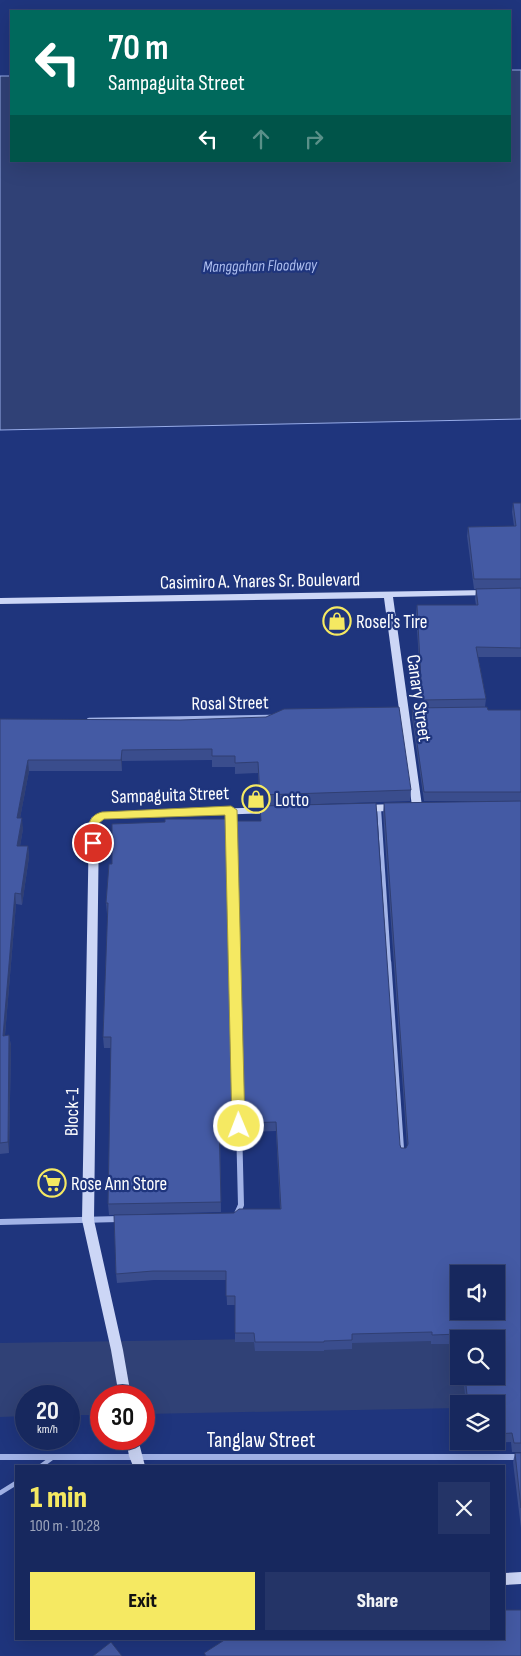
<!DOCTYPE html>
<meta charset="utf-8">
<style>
:root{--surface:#17285e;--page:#243467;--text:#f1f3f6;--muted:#9ea6bc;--line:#364473;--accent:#f5e962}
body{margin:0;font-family:"Sofia Sans Condensed",sans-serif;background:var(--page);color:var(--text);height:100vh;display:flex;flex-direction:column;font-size:19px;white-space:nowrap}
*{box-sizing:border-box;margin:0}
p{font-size:16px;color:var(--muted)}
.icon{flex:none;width:28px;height:28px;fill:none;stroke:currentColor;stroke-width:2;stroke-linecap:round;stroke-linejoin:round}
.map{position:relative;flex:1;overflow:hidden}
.sheet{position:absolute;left:15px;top:1465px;width:490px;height:175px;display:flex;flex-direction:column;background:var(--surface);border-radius:0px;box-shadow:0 5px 20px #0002,0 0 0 1px var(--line)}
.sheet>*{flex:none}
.guide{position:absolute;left:10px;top:10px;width:501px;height:152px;border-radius:0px;box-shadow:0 5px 20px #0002,0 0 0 1px var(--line);background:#00695c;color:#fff;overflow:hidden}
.tools{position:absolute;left:450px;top:1265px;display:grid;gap:10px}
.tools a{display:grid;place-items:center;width:55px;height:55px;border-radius:0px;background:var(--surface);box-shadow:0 5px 20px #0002,0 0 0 1px var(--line);font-size:25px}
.speed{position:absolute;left:15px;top:1385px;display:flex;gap:10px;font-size:25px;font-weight:700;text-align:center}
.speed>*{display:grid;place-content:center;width:65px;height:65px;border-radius:50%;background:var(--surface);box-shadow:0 5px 20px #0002,0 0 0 1px var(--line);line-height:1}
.speed small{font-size:12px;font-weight:400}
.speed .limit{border:8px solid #d22;background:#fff;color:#111}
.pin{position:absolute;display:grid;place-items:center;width:42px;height:42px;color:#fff;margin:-21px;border:2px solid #fff;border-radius:50%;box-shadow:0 1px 5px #0007}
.me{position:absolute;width:55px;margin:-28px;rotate:359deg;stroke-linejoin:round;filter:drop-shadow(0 0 4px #0008)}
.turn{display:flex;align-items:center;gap:18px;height:105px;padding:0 15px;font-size:22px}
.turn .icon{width:65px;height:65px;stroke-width:2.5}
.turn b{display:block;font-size:35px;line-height:42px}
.lanes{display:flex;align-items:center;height:48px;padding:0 15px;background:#0003;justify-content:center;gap:25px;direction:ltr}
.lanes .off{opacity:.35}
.round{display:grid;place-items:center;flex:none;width:52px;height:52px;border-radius:0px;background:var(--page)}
.summary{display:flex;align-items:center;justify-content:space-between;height:85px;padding:0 15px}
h1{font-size:30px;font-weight:800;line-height:38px;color:var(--accent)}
.button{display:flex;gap:10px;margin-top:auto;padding:10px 15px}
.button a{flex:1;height:58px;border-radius:0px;background:var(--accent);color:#111;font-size:20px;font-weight:800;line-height:58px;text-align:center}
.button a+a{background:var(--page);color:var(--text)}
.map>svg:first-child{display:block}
</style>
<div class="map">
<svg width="521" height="1656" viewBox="0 0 521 1656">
<rect width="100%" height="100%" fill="#1f357d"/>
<path fill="#304176" stroke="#96abe8" d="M 510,70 L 521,70 L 521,419 L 0,430 L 0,76 L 11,76 L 11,161 L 510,161 Z"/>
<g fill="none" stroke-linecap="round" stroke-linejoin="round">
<path fill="#304176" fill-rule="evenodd" d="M 459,1336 L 468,1339 L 459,1339 L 459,1376 L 496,1376 L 496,1363 L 501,1372 L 488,1398 L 472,1404 L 459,1404 L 459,1408 L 144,1414 L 144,1396 L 101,1396 L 101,1415 L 69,1415 L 69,1396 L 26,1396 L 26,1416 L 0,1417 L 0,1343 Z"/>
<path stroke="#a2b3e7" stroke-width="4" d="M 379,808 L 389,963"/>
<path stroke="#a2b3e7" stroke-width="4.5" d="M 389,962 L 402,1152
M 41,1466 L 52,1458
M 0,1493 L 16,1483"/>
<path stroke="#a2b3e7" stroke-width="4.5" d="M 89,720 L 271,717
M 231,810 L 235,963"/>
<path stroke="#a2b3e7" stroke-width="6" d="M 235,962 L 241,1205 L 237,1214
M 0,1222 L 119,1219
M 0,1457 L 521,1457"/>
<path fill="#ccd6f6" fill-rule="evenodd" d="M 488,590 L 491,591 L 492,593 L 491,595 L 393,597 L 422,806 L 417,809 L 412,806 L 384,598 L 0,604 L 0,598 Z
M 397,804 L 402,807 C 397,812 364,813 359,808 L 364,805 Z
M 272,807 L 277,810 L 272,813 L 103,819 L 99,823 L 94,1220 L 123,1350 L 131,1396 L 119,1396 L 111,1350 L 82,1220 L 89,823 L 92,817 L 101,813 Z
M 126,1439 L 138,1439 L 145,1466 L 133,1466 L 129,1456 Z
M 521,1572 L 521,1584 L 504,1585 L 504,1573 Z"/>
</g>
<path fill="#3a4d8d" d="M 513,503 L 521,503 L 521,657 L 478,657 L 486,699 L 485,707 L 488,710 L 521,710 L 521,801 L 424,801 L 412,718 L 412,708 L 422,708 L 416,614 L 417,605 L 476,605 L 475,599 L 476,589 L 505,588 L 474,589 L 467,536 L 468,527 L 514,526 L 512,512 Z
M 0,719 L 180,720 L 411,790 L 410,801 L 260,806 L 258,773 L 235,774 L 235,767 L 212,767 L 212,760 L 122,761 L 122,771 L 29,771 L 20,818 L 23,829 L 20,846 L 28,846 L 29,857 L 22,905 L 16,904 L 5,1035 L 9,1035 L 11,1046 L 9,1153 L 0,1154 Z
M 521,801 L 521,1452 L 512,1452 L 511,1442 L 471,1444 L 470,1441 L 496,1441 L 496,1404 L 466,1404 L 463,1376 L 496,1376 L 496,1339 L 459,1339 L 459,1344 L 431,1344 L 431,1341 L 352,1343 L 352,1349 L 324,1350 L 324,1351 L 255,1351 L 254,1342 L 235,1342 L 235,1305 L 227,1305 L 226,1280 L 154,1280 L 117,1283 L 116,1274 L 234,1213 L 280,1209 L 276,1131 L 244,1132 L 236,821 L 260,821 L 400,1145 L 401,1148 L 406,1148 L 407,1146 L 383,813 L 384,803 Z
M 227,819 L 234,1132 L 220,1133 L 221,1212 L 109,1215 L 108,1204 L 111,1048 L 104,1048 L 103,1037 L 108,914 L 107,914 L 106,903 L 112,864 Z
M 515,1453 L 521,1453 L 521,1528 L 513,1462 Z"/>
<path fill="#303f73" d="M 122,750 L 122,771 L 121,760 Z
M 28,760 L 29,771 L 18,829 L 17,818 Z
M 22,818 L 23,829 L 18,857 L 17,846 Z
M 28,846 L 29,857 L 22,905 L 21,894 Z
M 15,893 L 16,904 L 4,1047 L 3,1036 Z
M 9,1035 L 11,1046 L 9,1153 L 8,1142 Z"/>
<path fill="#445aa4" stroke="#303f73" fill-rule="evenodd" d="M 513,503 L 521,503 L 521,579 L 474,579 L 468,527 L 516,526 Z
M 521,588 L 521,648 L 476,647 L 486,699 L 422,700 L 417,605 L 478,605 L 476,589 Z
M 399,707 L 411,790 L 260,795 L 258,762 L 235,763 L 235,756 L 212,756 L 212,749 L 122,750 L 121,760 L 28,760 L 17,818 L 22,818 L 17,846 L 28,846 L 21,894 L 15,893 L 3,1036 L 9,1035 L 8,1142 L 0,1143 L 0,719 L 180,720 L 266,717 L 284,709 Z
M 487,707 L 488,710 L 521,710 L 521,792 L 424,792 L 412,708 Z
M 521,801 L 521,1443 L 514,1443 L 512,1433 L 496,1434 L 496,1404 L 468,1404 L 465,1376 L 496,1376 L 496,1339 L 460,1339 L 460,1334 L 432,1335 L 432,1332 L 352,1334 L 352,1340 L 324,1341 L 324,1342 L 255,1342 L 254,1333 L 235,1333 L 235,1296 L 226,1296 L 226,1271 L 153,1271 L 116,1274 L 114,1215 L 234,1213 L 239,1209 L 281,1209 L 276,1122 L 244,1123 L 236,821 L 261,821 L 260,806 L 376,803 L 400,1145 L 401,1148 L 406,1148 L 408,1144 L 384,803 ZM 459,1274 L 496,1274 L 496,1311 L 459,1311 Z
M 165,819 L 227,819 L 234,1121 L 219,1122 L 221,1202 L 108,1204 L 111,1037 L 103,1037 L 108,903 L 106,903 L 109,864 L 112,864 L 112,824 L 165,822 Z
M 515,1453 L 521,1453 L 521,1508 Z
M 504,1610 L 521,1610 L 521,1656 L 206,1656 L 204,1653 L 226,1639 L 504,1639 Z
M 111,1642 L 122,1656 L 93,1656 Z"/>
<path fill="#f5e962" stroke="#9f9740" d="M 231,806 L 237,810 L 245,1126 L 243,1129 L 234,1129 L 232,1126 L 225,815 L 104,819 L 99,823 L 97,846 L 93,847 L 88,843 C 88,830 86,816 102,812 Z"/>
<defs>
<g id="shop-ring" transform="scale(1.4375)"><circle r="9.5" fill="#1f357d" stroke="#f5e962" stroke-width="1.5"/><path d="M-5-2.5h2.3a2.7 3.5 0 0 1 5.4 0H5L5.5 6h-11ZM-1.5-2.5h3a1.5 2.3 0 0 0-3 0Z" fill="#f5e962"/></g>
<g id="supermarket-ring" transform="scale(1.4375)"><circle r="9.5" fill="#1f357d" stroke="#f5e962" stroke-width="1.5"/><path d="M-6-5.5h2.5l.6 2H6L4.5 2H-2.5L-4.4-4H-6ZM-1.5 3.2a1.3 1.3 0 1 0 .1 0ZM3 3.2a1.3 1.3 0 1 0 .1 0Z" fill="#f5e962"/></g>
</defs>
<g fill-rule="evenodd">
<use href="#shop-ring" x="337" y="621"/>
<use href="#shop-ring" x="256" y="799"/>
<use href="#supermarket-ring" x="52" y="1183"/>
</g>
<g text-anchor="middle" stroke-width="4.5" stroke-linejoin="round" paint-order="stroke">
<g font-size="16" font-style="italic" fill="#adbeef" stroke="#1f357d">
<text transform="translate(260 265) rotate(-1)" y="6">Manggahan Floodway</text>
</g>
<g font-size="19" fill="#fff" stroke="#1f357d">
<text transform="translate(260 580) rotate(-1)" y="7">Casimiro A. Ynares Sr. Boulevard</text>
<text transform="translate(420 698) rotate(82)" y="7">Canary Street</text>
<text transform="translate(230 702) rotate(-1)" y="7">Rosal Street</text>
<text transform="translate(170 794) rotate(-2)" y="7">Sampaguita Street</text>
<text transform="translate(71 1112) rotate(-89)" y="7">Block-1</text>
</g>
<g font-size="19" fill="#fff" stroke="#1f357d" text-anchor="start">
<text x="356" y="628">Rosel's Tire</text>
<text x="275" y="806">Lotto</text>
<text x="71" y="1190">Rose Ann Store</text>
</g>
<g font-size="22" fill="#fff" stroke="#1f357d">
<text x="261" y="1447">Tanglaw Street</text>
</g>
</g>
</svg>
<div class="tools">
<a><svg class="icon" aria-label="sound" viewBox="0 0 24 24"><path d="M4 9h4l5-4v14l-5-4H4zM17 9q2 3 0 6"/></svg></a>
<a><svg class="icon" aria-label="search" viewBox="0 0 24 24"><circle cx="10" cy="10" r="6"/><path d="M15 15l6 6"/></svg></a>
<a><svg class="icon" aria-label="layers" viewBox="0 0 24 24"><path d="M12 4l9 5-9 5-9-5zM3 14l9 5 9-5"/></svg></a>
</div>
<div class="speed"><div>20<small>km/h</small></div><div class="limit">30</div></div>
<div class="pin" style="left:93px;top:843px;background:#d93025"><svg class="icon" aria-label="arrive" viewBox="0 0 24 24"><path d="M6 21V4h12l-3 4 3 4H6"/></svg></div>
<svg class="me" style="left:239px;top:1126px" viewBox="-20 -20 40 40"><circle r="17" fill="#f5e962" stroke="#fff" stroke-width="3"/><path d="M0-11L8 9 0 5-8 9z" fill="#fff"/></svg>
<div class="guide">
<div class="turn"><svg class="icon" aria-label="left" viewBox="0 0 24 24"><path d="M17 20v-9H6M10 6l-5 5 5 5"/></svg><div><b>70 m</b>Sampaguita Street</div></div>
<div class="lanes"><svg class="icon" aria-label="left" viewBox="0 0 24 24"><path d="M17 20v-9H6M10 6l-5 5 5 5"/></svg><svg class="icon off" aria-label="ahead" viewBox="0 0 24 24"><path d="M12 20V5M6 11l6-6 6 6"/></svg><svg class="icon off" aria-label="right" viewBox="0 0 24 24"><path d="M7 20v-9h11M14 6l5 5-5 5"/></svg></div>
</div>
<section class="sheet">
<div class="summary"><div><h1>1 min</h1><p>100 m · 10:28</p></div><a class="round"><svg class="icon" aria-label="close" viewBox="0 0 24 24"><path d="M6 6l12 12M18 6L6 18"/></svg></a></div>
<div class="button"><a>Exit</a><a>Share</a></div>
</section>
</div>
